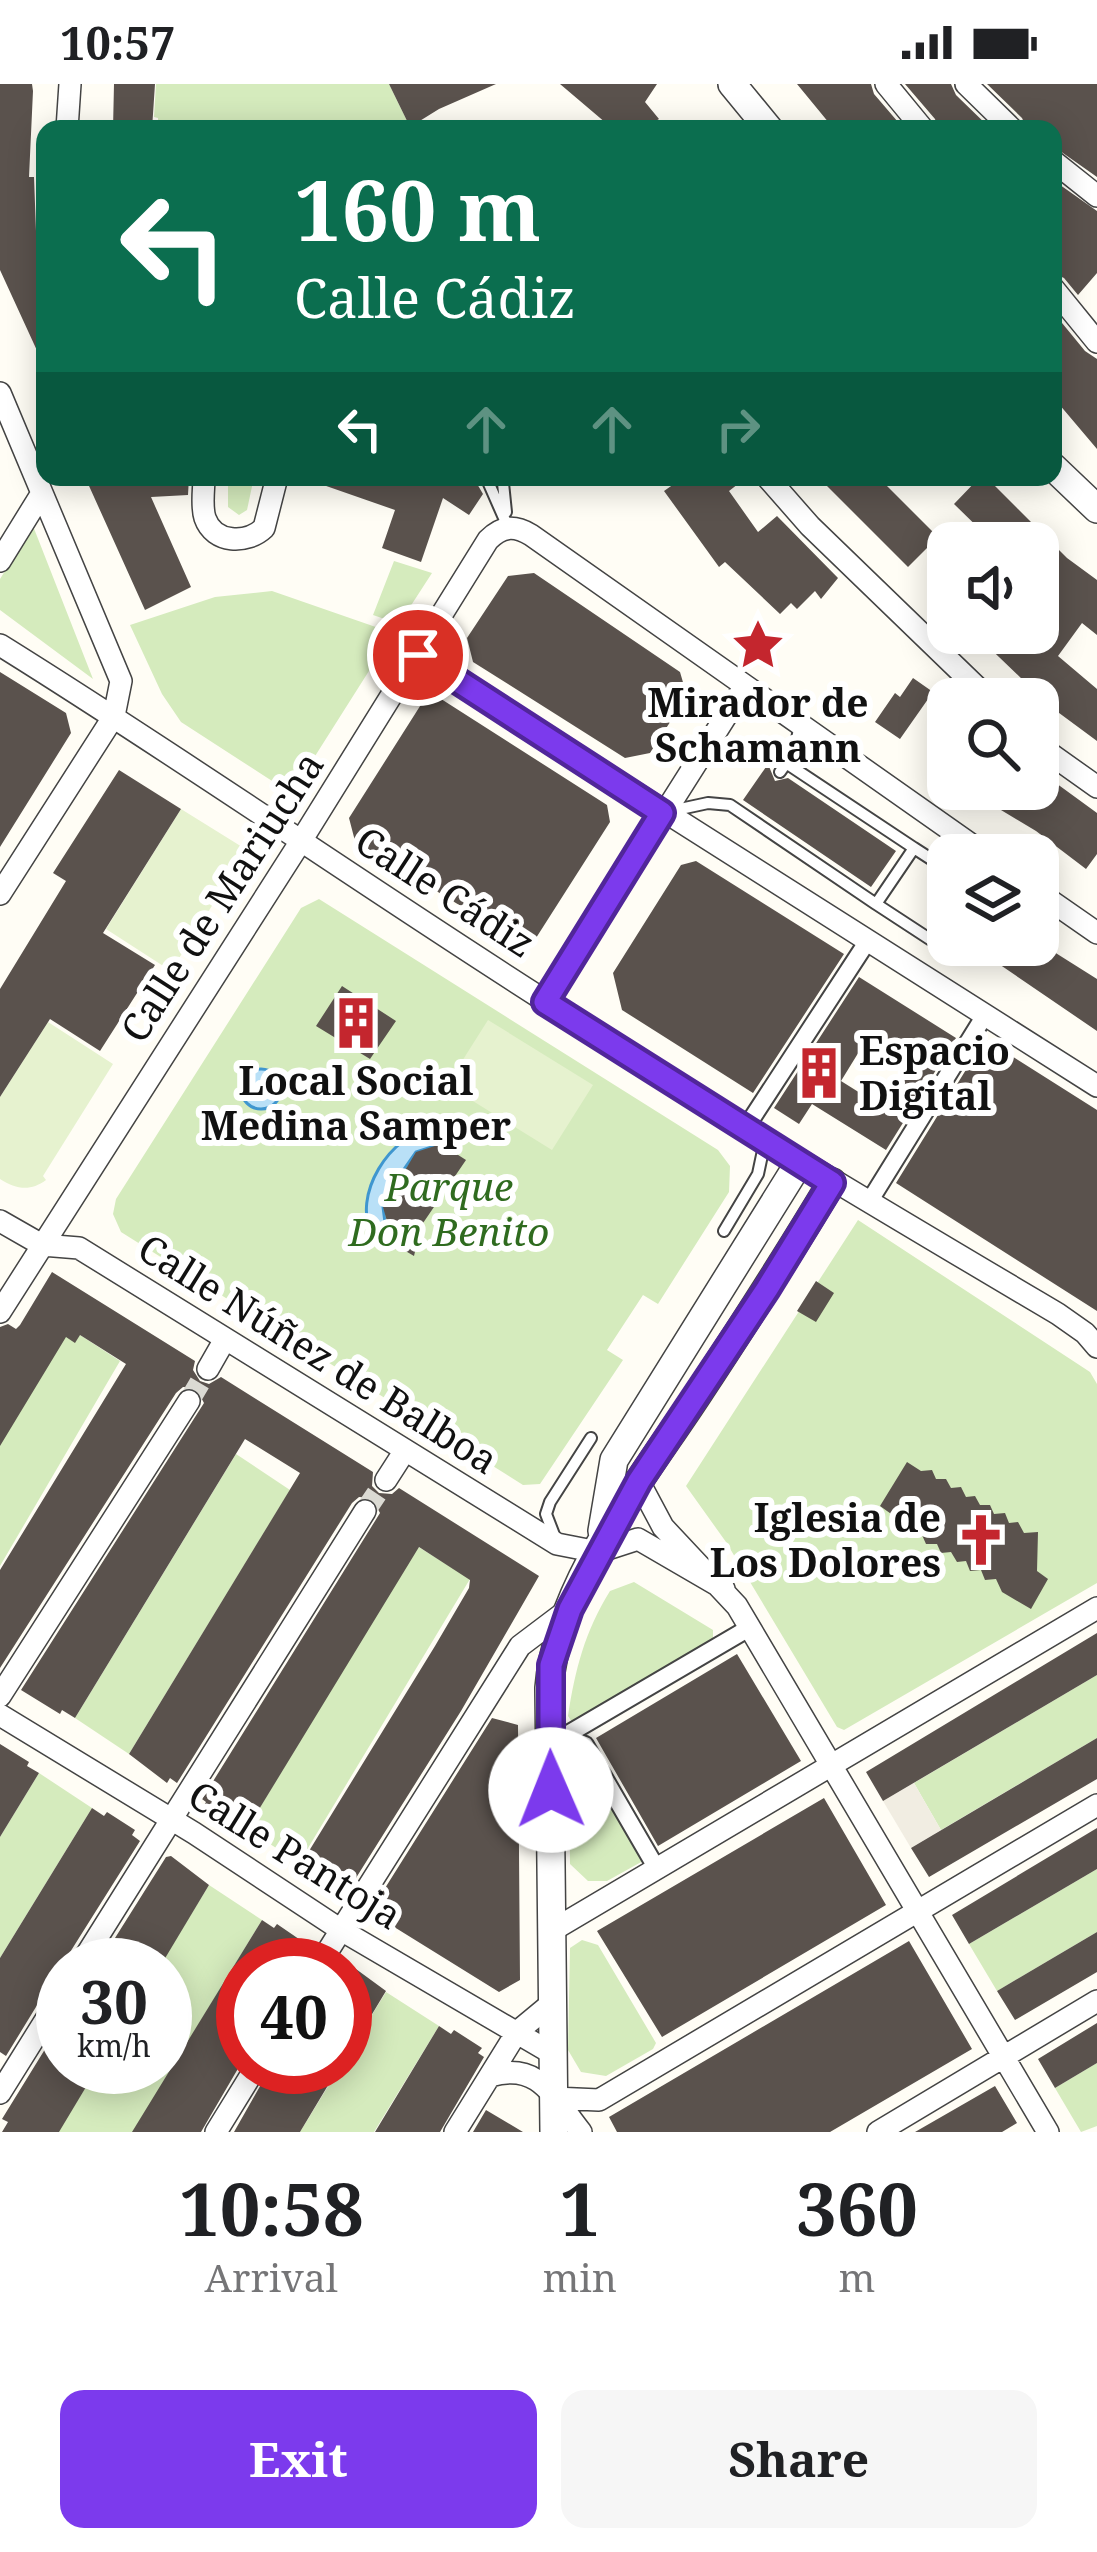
<!DOCTYPE html>
<meta charset="utf-8">
<style>
:root{--surface:#fff;--page:#f6f6f6;--text:#202124;--muted:#757577;--accent:#7c3aed}
body{margin:0;font-family:"Noto Serif",serif;background:var(--page);color:var(--text);height:100vh;display:flex;flex-direction:column;font-size:45px;white-space:nowrap}
*{box-sizing:border-box;margin:0}
p{font-size:39px;color:var(--muted)}
.icon{flex:none;width:66px;height:66px;fill:none;stroke:currentColor;stroke-width:2;stroke-linecap:round;stroke-linejoin:round}
.map{position:relative;height:2048px;overflow:hidden}
.details{display:flex;flex-direction:column;background:var(--surface);flex:1}
.details>*{flex:none}
.banner{position:absolute;left:36px;top:36px;width:1026px;height:366px;border-radius:24px;box-shadow:0 6px 30px #0003;background:#0b6e4f;color:#fff;overflow:hidden}
.buttons{position:absolute;left:927px;top:438px;display:grid;gap:24px}
.buttons a{display:grid;place-items:center;width:132px;height:132px;border-radius:24px;background:var(--surface);box-shadow:0 6px 30px #0003;font-size:60px}
.speed{position:absolute;left:36px;top:1854px;display:flex;gap:24px;font-size:60px;font-weight:700;text-align:center}
.speed>*{display:grid;place-content:center;width:156px;height:156px;border-radius:50%;background:var(--surface);box-shadow:0 6px 30px #0003;line-height:1}
.speed small{font-size:30px;font-weight:400}
.speed .limit{border:18px solid #d22;background:#fff;color:#111}
.pin{position:absolute;display:grid;place-items:center;width:102px;height:102px;color:#fff;margin:-51px;border:6px solid #fff;border-radius:50%;box-shadow:0 3px 12px #0007}
.me{position:absolute;width:132px;margin:-66px;rotate:359deg;stroke-linejoin:round;filter:drop-shadow(0 0 9px #0008)}
.turn{display:flex;align-items:center;gap:42px;height:252px;padding:0 60px;font-size:54px}
.turn .icon{width:156px;height:156px;stroke-width:2.5}
.turn b{display:block;font-size:84px;line-height:102px}
.lanes{display:flex;align-items:center;height:114px;padding:0 60px;background:#0003;justify-content:center;gap:60px;direction:ltr}
.lanes .off{opacity:.35}
.eta{display:flex;justify-content:space-evenly;align-items:center;height:204px;text-align:center}
.eta b{font-size:72px;font-weight:700;line-height:84px}
.button{display:flex;gap:24px;margin-top:auto;padding:24px 60px}
.button a{flex:1;height:138px;border-radius:24px;background:var(--accent);color:#fff;font-size:48px;font-weight:700;line-height:138px;text-align:center}
.button a+a{background:var(--page);color:var(--text)}
.status{display:flex;justify-content:space-between;align-items:center;height:84px;padding:0 60px;background:var(--surface);direction:ltr}
.status svg{height:33px;fill:currentColor}
.map>svg:first-child{display:block}
</style>
<div class="status"><b>10:57</b><svg viewBox="0 0 49 12"><path d="M0 12V9h3v3zM5 12V6h3v6zM10 12V3h3v9zM15 12V0h3v12zM26 1h20v11H26zM47 4h2v5h-2z"/></svg></div>
<div class="map">
<svg width="1097" height="2048" viewBox="0 0 1097 2048">
<rect width="100%" height="100%" fill="#fffdf5"/>
<path fill="#d5ebbd" d="M 156,0 L 389,0 L 411,45 L 158,45 L 158,34 L 154,33 Z
M 228,393 L 254,393 L 247,426 L 239,431 L 228,423 Z
M 33,442 L 93,595 L 0,526 L 0,495 Z
M 394,477 L 432,489 L 399,540 L 373,531 Z
M 272,507 L 393,549 L 298,699 L 286,706 L 181,638 L 162,610 L 130,541 L 215,513 Z
M 319,815 L 718,1066 L 730,1082 L 729,1108 L 658,1220 L 643,1211 L 607,1266 L 623,1276 L 540,1400 L 523,1401 L 121,1148 L 113,1130 L 116,1115 L 301,824 Z
M 858,1136 L 1090,1288 L 1097,1300 L 1097,1499 L 844,1646 L 837,1643 L 726,1458 L 686,1402 Z
M 63,1251 L 80,1251 L 120,1277 L 0,1482 L 0,1357 Z
M 236,1370 L 290,1406 L 129,1670 L 75,1634 Z
M 417,1462 L 470,1495 L 299,1779 L 247,1745 Z
M 634,1498 L 713,1546 L 713,1554 L 572,1638 L 568,1632 C 575,1586 585,1547 610,1507 Z
M 1097,1591 L 1097,1654 L 941,1746 L 914,1699 Z
M 584,1667 L 643,1777 L 607,1797 L 588,1797 L 570,1780 L 569,1673 Z
M 39,1689 L 92,1724 L 0,1874 L 0,1753 Z
M 1097,1785 L 1097,1848 L 997,1907 L 969,1860 Z
M 209,1801 L 262,1836 L 133,2048 L 58,2048 L 98,1983 L 165,1983 L 165,1881 L 160,1881 Z
M 582,1856 L 598,1861 L 656,1959 L 653,1965 L 606,1992 L 581,1988 L 568,1966 L 570,1864 Z
M 386,1908 L 439,1942 L 374,2048 L 300,2048 L 340,1983 L 345,1983 L 345,1975 Z
M 1097,1979 L 1097,2042 L 1081,2048 L 1055,2004 Z"/>
<path fill="#e6f2cf" d="M 181,725 L 247,766 L 171,887 L 106,845 Z
M 488,936 L 593,1001 L 552,1066 L 447,1001 Z
M 48,938 L 113,980 L 43,1092 L 46,1096 C 30,1108 16,1105 0,1095 L 0,1013 Z"/>
<path fill="#f1ede2" d="M 914,1699 L 941,1746 L 911,1764 L 883,1717 Z"/>
<path fill="#b9e0f7" stroke="#3f96cf" stroke-width="3" d="M241 1005a20 20 0 1 1 40 0a20 20 0 1 1-40 0Z
M 433,1044 L 442,1050 L 441,1060 L 416,1068 L 393,1101 L 383,1123 L 386,1146 L 373,1152 C 350,1112 391,1049 433,1044 Z"/>
<path fill="#5a524d" fill-rule="evenodd" d="M 0,0 L 32,0 L 33,7 L 29,93 L 34,93 L 36,147 L 45,165 L 45,284 L 0,186 Z
M 114,0 L 155,0 L 152,45 L 113,45 Z
M 389,0 L 496,0 L 439,25 L 410,43 Z
M 560,0 L 657,0 L 645,18 L 659,35 L 643,45 L 613,45 Z
M 797,0 L 871,0 L 874,10 L 904,45 L 834,45 Z
M 905,0 L 951,0 L 956,11 L 991,45 L 938,45 L 935,35 Z
M 987,0 L 1097,0 L 1097,93 L 1053,62 L 1053,45 L 1027,45 L 1022,34 Z
M 1053,96 L 1097,127 L 1097,189 L 1078,211 L 1064,194 L 1053,189 Z
M 1053,228 L 1085,267 L 1097,275 L 1097,365 L 1053,313 Z
M 85,393 L 189,393 L 188,411 L 151,413 L 191,503 L 145,526 Z
M 310,393 L 473,393 L 483,410 L 469,431 L 443,414 L 421,478 L 382,464 L 395,426 L 309,396 Z
M 684,393 L 747,393 L 729,407 L 758,448 L 777,432 L 838,494 L 821,515 L 815,507 L 797,525 L 791,519 L 780,530 L 725,478 L 719,483 L 664,407 Z
M 818,393 L 878,393 L 938,453 L 908,483 Z
M 980,393 L 986,393 L 1067,474 L 1097,496 L 1097,551 L 1082,539 L 1058,572 L 1097,605 L 1097,657 L 1051,623 L 974,549 L 1038,549 L 1038,459 L 994,459 L 954,420 Z
M 534,489 L 680,588 L 687,612 L 650,669 L 625,674 L 473,578 L 467,554 L 508,492 Z
M 0,588 L 66,629 L 71,649 L 0,763 Z
M 913,594 L 933,608 L 900,655 L 875,638 L 895,609 L 900,613 Z
M 438,613 L 607,721 L 610,738 L 536,854 L 516,856 L 355,757 L 349,734 L 422,619 Z
M 768,680 L 775,697 L 788,694 L 896,767 L 871,803 L 743,716 Z
M 119,686 L 181,725 L 103,849 L 155,881 L 100,967 L 50,935 L 0,1013 L 0,905 L 66,797 L 53,789 Z
M 1038,686 L 1097,729 L 1097,770 L 1086,785 L 1036,747 L 996,723 L 1008,705 L 1038,705 Z
M 696,777 L 844,870 L 753,1009 L 622,926 L 613,889 L 681,781 Z
M 971,861 L 1043,861 L 1097,895 L 1097,947 Z
M 859,893 L 956,954 L 886,1066 L 812,1020 L 799,1040 L 774,1024 ZM 868,953 L 912,980 L 884,1024 L 841,997 Z
M 342,902 L 396,937 L 370,975 L 316,942 Z
M 985,955 L 1097,1026 L 1097,1227 L 896,1099 Z
M 441,1060 L 466,1076 L 421,1142 L 414,1172 L 385,1155 L 388,1141 L 383,1123 L 416,1068 Z
M 52,1188 L 195,1277 L 193,1286 L 200,1297 L 209,1300 L 221,1293 L 373,1388 L 372,1402 L 379,1409 L 392,1410 L 399,1404 L 539,1492 L 461,1627 L 344,1813 L 311,1792 L 313,1788 L 301,1780 L 435,1562 L 469,1504 L 470,1496 L 419,1463 L 247,1745 L 203,1723 L 206,1718 L 202,1715 L 380,1429 L 372,1414 L 359,1413 L 352,1419 L 177,1699 L 170,1694 L 167,1699 L 129,1670 L 300,1389 L 245,1355 L 75,1634 L 62,1626 L 60,1630 L 21,1606 L 204,1319 L 196,1304 L 183,1303 L 176,1309 L 0,1584 L 0,1486 L 126,1280 L 80,1251 L 75,1259 L 66,1253 L 0,1362 L 0,1243 L 8,1240 L 16,1245 L 20,1241 Z
M 816,1197 L 834,1209 L 816,1238 L 797,1227 Z
M 907,1378 L 921,1387 L 932,1386 L 936,1395 L 946,1395 L 951,1404 L 961,1403 L 966,1413 L 975,1412 L 980,1421 L 990,1421 L 994,1430 L 1005,1429 L 1009,1439 L 1018,1438 L 1024,1449 L 1038,1448 L 1037,1487 L 1048,1495 L 1031,1525 L 1002,1508 L 996,1495 L 985,1496 L 981,1486 L 970,1487 L 966,1477 L 957,1478 L 951,1468 L 941,1469 L 937,1460 L 926,1460 L 922,1451 L 913,1452 L 908,1442 L 898,1442 L 894,1432 L 880,1422 Z
M 1097,1549 L 1097,1591 L 883,1717 L 866,1688 Z
M 737,1570 L 801,1677 L 658,1762 L 596,1654 Z
M 492,1634 L 518,1641 L 520,1896 L 499,1908 L 370,1828 Z
M 1097,1654 L 1097,1695 L 929,1793 L 911,1764 Z
M 0,1660 L 29,1678 L 27,1682 L 39,1689 L 0,1753 Z
M 824,1714 L 886,1821 L 662,1953 L 597,1847 Z
M 92,1724 L 104,1732 L 107,1728 L 135,1746 L 132,1751 L 140,1757 L 67,1873 L 63,1893 L 50,1900 L 6,1972 L 0,1968 L 0,1874 Z
M 1097,1744 L 1097,1785 L 969,1860 L 952,1831 Z
M 171,1772 L 209,1801 L 161,1881 L 98,1881 L 166,1773 Z
M 262,1836 L 274,1844 L 277,1840 L 312,1864 L 304,1881 L 243,1881 L 243,1976 L 201,2048 L 132,2048 Z
M 1097,1848 L 1097,1888 L 1015,1936 L 997,1907 Z
M 909,1857 L 972,1965 L 830,2048 L 617,2048 L 609,2033 Z
M 345,1877 L 386,1907 L 345,1975 Z
M 63,1936 L 63,1983 L 98,1983 L 59,2048 L 2,2048 L 8,2038 L 2,2035 Z
M 1097,1939 L 1097,1979 L 1055,2004 L 1038,1975 Z
M 439,1942 L 451,1950 L 454,1946 L 482,1964 L 478,1969 L 484,1973 L 440,2048 L 375,2048 Z
M 271,1983 L 339,1983 L 300,2048 L 234,2048 Z
M 995,2002 L 1017,2039 L 1002,2048 L 915,2048 Z
M 486,2026 L 523,2048 L 473,2048 Z"/>
<g fill="none" stroke-linecap="round" stroke-linejoin="round">
<path stroke="#dbdad3" stroke-width="21" stroke-dasharray="21 10" stroke-linecap="butt" d="M 189,1317 L 208,1285
M 365,1427 L 386,1396"/>
<g stroke="#444" stroke-width="14">
<path id="service" d="M 486,393 L 508,443
M 506,393 L 503,399 L 506,428
M 780,688 L 794,668 L 800,641
M 671,727 L 708,719 L 730,721 L 876,820 L 914,764 L 786,679
M 914,764 L 948,786
M 876,820 L 954,871 L 961,861
M 934,858 L 947,838
M 724,1147 L 758,1090 L 765,1057
M 556,1456 L 546,1430 L 550,1418 L 591,1354"/>
</g>
<g stroke="#444" stroke-width="20">
<path id="pedestrian" d="M 745,1045 L 867,858
M 869,1118 L 985,931
M 563,1653 L 585,1661 L 657,1785
M 551,1660 L 749,1544"/>
</g>
<g stroke="#444" stroke-width="24">
<path id="minor" d="M 886,0 L 923,45
M 966,0 L 1012,45
M 67,45 L 70,0
M 1053,77 L 1097,112
M 1053,204 L 1097,258
M 0,309 L 121,597 L 114,632 L 0,810
M 204,393 C 204,405 201,422 205,434 C 214,460 247,460 264,444 L 277,393
M 767,393 L 810,442 L 989,615
M 0,477 L 42,409
M 0,561 C 185,676 363,801 547,918 C 715,1027 886,1128 1058,1230 L 1085,1249 L 1097,1263
M 418,571 L 1097,1002
M 1038,661 L 1097,703
M 1038,808 L 1097,849
M 545,918 L 745,602
M 0,1137 L 42,1161 L 79,1164 L 557,1460 L 598,1468 L 638,1455 L 724,1505
M 0,1228 L 301,757 L 488,456 C 502,442 514,441 531,451 L 986,771
M 208,1285 L 224,1257
M 386,1396 L 404,1368
M 639,1398 L 663,1443 L 737,1522 L 1048,2048
M 0,1612 L 189,1317
M 0,1631 L 194,1749 L 341,1846 L 553,1970
M 553,1846 L 1097,1524
M 80,1881 L 365,1427
M 319,1881 L 520,1562 L 569,1525
M 490,1992 C 539,1977 553,2013 581,2048
M 0,2009 L 63,1908
M 554,2014 L 599,2016 L 1097,1721
M 216,2048 L 256,1983
M 455,2048 L 517,1948 L 552,1919
M 878,2048 L 1097,1917"/>
</g>
<g stroke="#444" stroke-width="30">
<path id="tertiary" d="M 732,0 L 769,45
M 1053,383 L 1097,425
M 602,1447 L 614,1376 L 799,1079
M 554,2048 L 549,1604 C 557,1500 643,1394 698,1310 C 744,1240 789,1170 832,1098"/>
</g>
<use href="#service" stroke="#fff" stroke-width="10"/>
<use href="#pedestrian" stroke="#fff" stroke-width="16"/>
<use href="#minor" stroke="#fff" stroke-width="21"/>
<use href="#tertiary" stroke="#fff" stroke-width="27"/>
</g>
<g fill="none" stroke-linecap="round" stroke-linejoin="round">
<g stroke="#51269a" stroke-width="30">
<path id="route" d="M 418,571 L 662,729 L 545,918 L 832,1099 L 767,1205 L 639,1397 L 570,1525 L 551,1581 L 551,1706"/>
</g>
<use href="#route" stroke="#7c3aed" stroke-width="21"/>
</g>
<defs>
<g id="sight-bare" transform="scale(4.14)"><path d="M0-6L1.8-2.2L6-1.7L2.9 1.2L3.7 5.4L0 3.3L-3.7 5.4L-2.9 1.2L-6-1.7L-1.8-2.2Z" fill="#c4262e" stroke="#fff" stroke-width="2.5" paint-order="stroke"/></g>
<g id="building-bare" transform="scale(4.14)"><path d="M-4-6H4V6H1V3H-1V6H-4ZM-2.5-4.3h1.7v1.8h-1.7ZM.8-4.3h1.7v1.8H.8ZM-2.5-1h1.7V.8h-1.7ZM.8-1h1.7V.8H.8Z" fill="#c4262e" stroke="#fff" stroke-width="2.5" paint-order="stroke"/></g>
<g id="church-bare" transform="scale(4.14)"><path d="M-1.2-6h2.4v3.5h3.3v2.4h-3.3V6h-2.4V-.1h-3.3v-2.4h3.3Z" fill="#c4262e" stroke="#fff" stroke-width="2.5" paint-order="stroke"/></g>
</defs>
<g fill-rule="evenodd">
<use href="#sight-bare" x="758" y="561"/>
<use href="#building-bare" x="356" y="939"/>
<use href="#building-bare" x="819" y="989"/>
<use href="#church-bare" x="981" y="1456"/>
</g>
<g text-anchor="middle" stroke-width="12" stroke-linejoin="round" paint-order="stroke">
<g font-size="39" font-weight="bold" fill="#111" stroke="#fff">
<text x="758" y="633">Mirador de<tspan x="758" dy="45">Schamann</tspan></text>
<text x="859" y="981" text-anchor="start">Espacio<tspan x="859" dy="45">Digital</tspan></text>
<text x="356" y="1011">Local Social<tspan x="356" dy="45">Medina Samper</tspan></text>
<text x="941" y="1448" text-anchor="end">Iglesia de<tspan x="941" dy="45">Los Dolores</tspan></text>
</g>
<g font-size="39" fill="#111" stroke="#fff">
<text transform="translate(445 808) rotate(33)" y="14">Calle Cádiz</text>
<text transform="translate(222 813) rotate(-57)" y="14">Calle de Mariucha</text>
<text transform="translate(318 1270) rotate(32)" y="14">Calle Núñez de Balboa</text>
<text transform="translate(295 1771) rotate(32)" y="14">Calle Pantoja</text>
</g>
<g font-size="39" font-style="italic" fill="#2f6b1f" stroke="#fff">
<text x="449" y="1117">Parque<tspan x="449" dy="45">Don Benito</tspan></text>
</g>
</g>
</svg>
<div class="buttons">
<a><svg class="icon" aria-label="sound" viewBox="0 0 24 24"><path d="M4 9h4l5-4v14l-5-4H4zM17 9q2 3 0 6"/></svg></a>
<a><svg class="icon" aria-label="search" viewBox="0 0 24 24"><circle cx="10" cy="10" r="6"/><path d="M15 15l6 6"/></svg></a>
<a><svg class="icon" aria-label="layers" viewBox="0 0 24 24"><path d="M12 4l9 5-9 5-9-5zM3 14l9 5 9-5"/></svg></a>
</div>
<div class="speed"><div>30<small>km/h</small></div><div class="limit">40</div></div>
<div class="pin" style="left:418px;top:571px;background:#d93025"><svg class="icon" aria-label="arrive" viewBox="0 0 24 24"><path d="M6 21V4h12l-3 4 3 4H6"/></svg></div>
<svg class="me" style="left:551px;top:1706px" viewBox="-20 -20 40 40"><circle r="19" fill="#fff"/><path d="M0-13L10 11 0 6-10 11z" fill="#7c3aed"/></svg>
<div class="banner">
<div class="turn"><svg class="icon" aria-label="left" viewBox="0 0 24 24"><path d="M17 20v-9H6M10 6l-5 5 5 5"/></svg><div><b>160 m</b>Calle Cádiz</div></div>
<div class="lanes"><svg class="icon" aria-label="left" viewBox="0 0 24 24"><path d="M17 20v-9H6M10 6l-5 5 5 5"/></svg><svg class="icon off" aria-label="ahead" viewBox="0 0 24 24"><path d="M12 20V5M6 11l6-6 6 6"/></svg><svg class="icon off" aria-label="ahead" viewBox="0 0 24 24"><path d="M12 20V5M6 11l6-6 6 6"/></svg><svg class="icon off" aria-label="right" viewBox="0 0 24 24"><path d="M7 20v-9h11M14 6l5 5-5 5"/></svg></div>
</div>
</div>
<section class="details">
<div class="eta">
<div><b>10:58</b><p>Arrival</p></div>
<div><b>1</b><p>min</p></div>
<div><b>360</b><p>m</p></div>
</div>
<div class="button"><a>Exit</a><a>Share</a></div>
</section>
